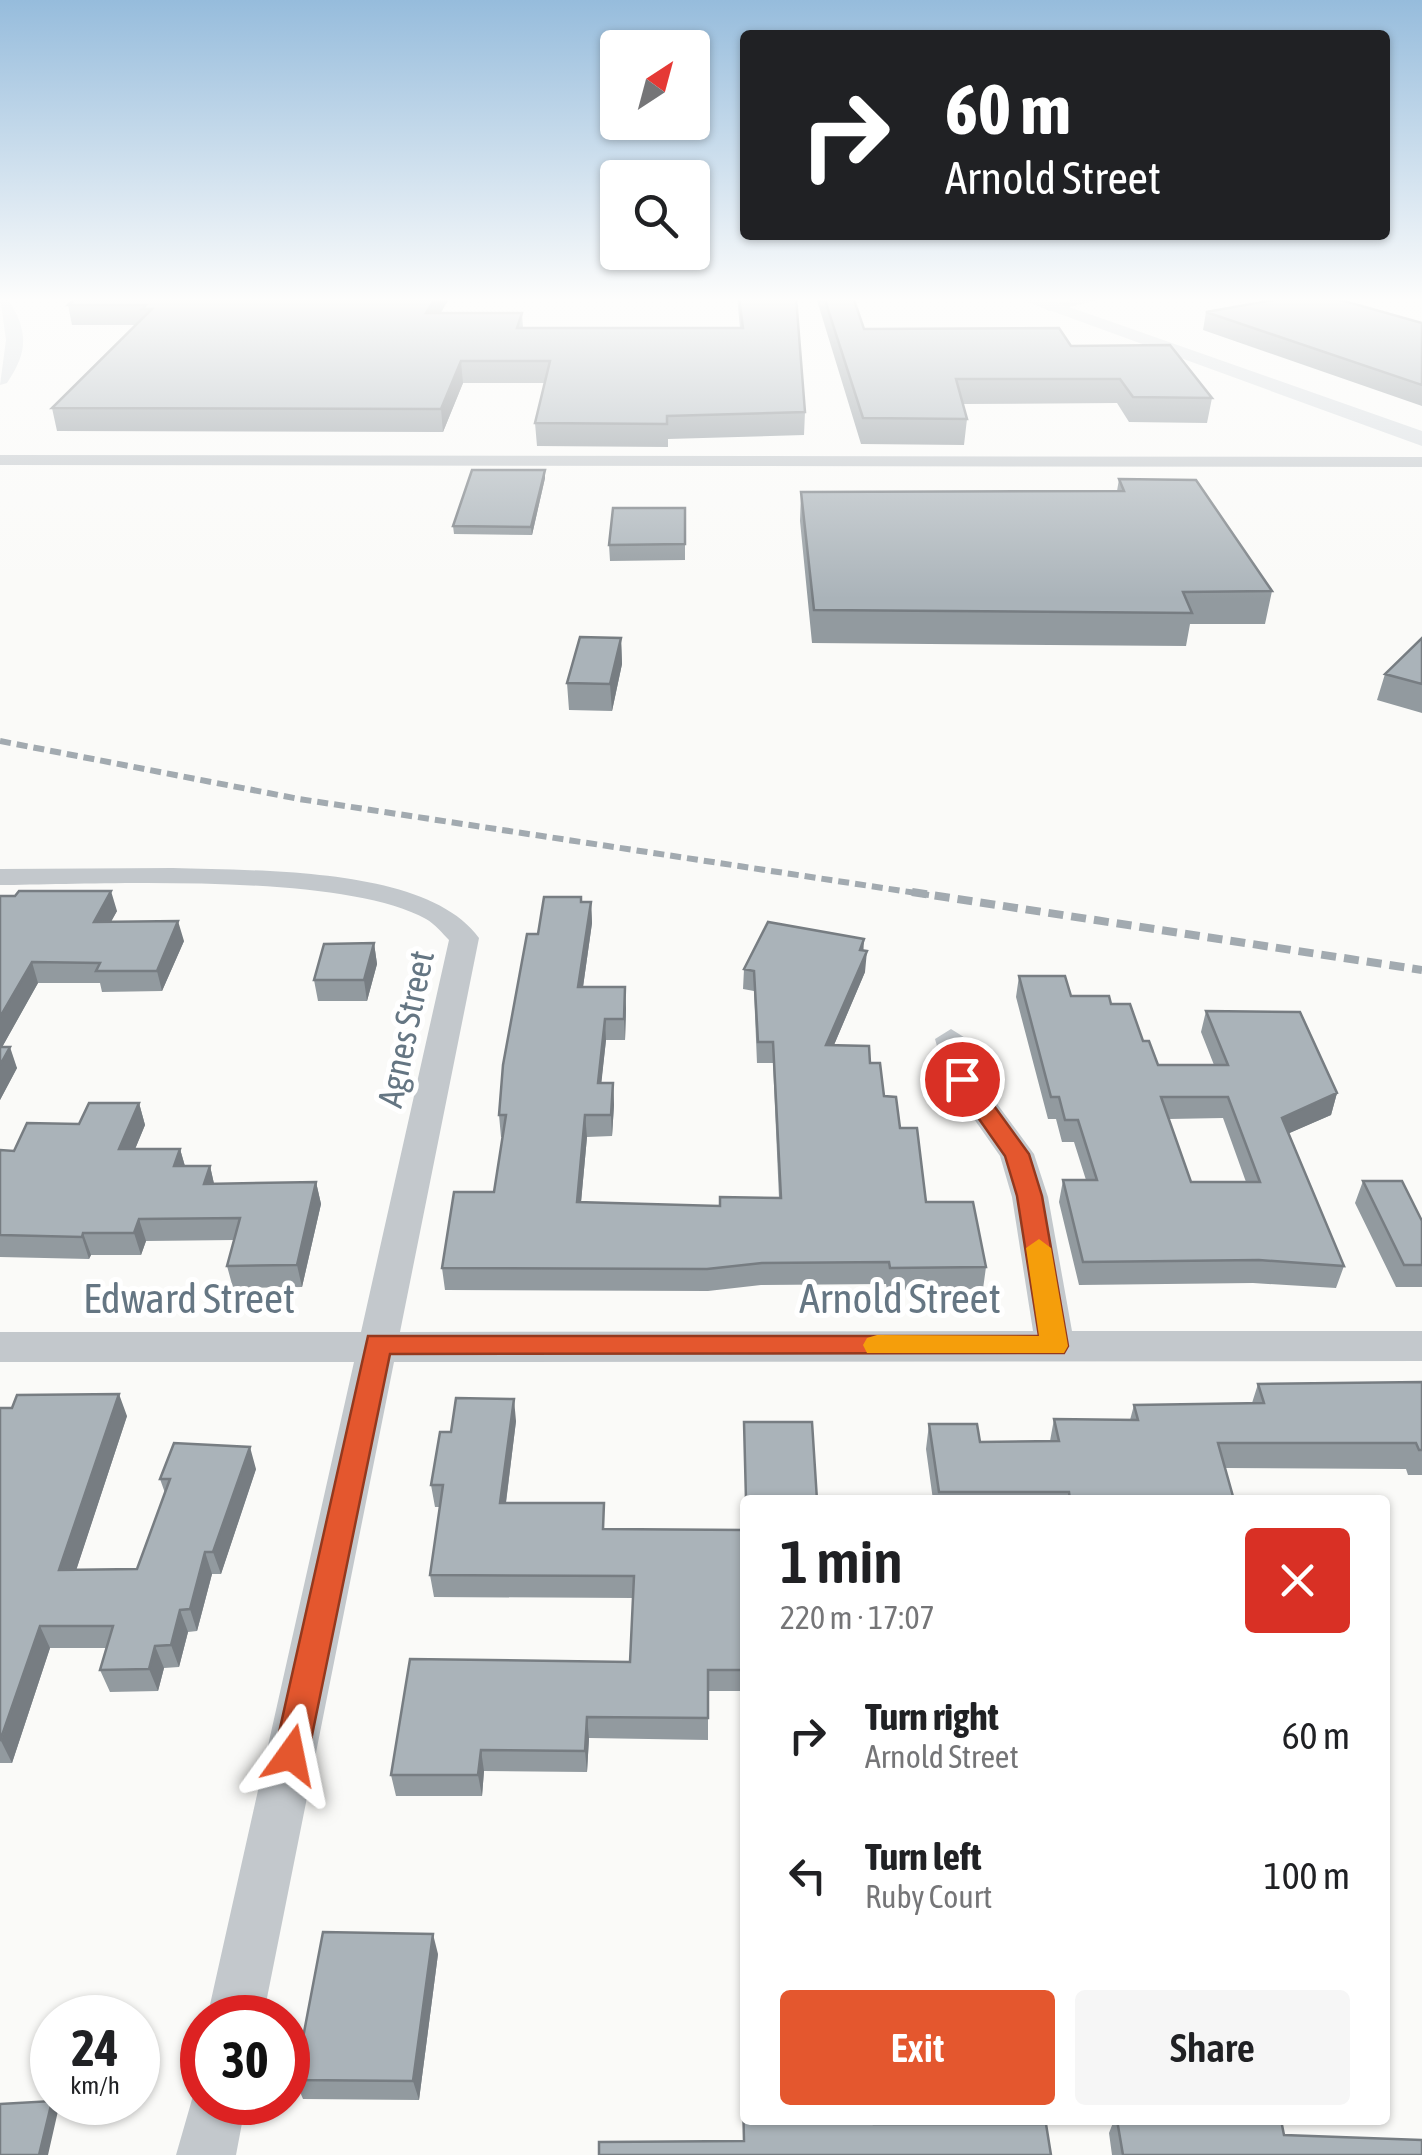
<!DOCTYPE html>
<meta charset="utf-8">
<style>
:root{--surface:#fff;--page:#f6f6f6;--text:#202124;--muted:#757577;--accent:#e4572e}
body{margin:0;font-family:"Asap Condensed",sans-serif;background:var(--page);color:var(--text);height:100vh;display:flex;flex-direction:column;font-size:38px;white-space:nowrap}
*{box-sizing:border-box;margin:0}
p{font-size:32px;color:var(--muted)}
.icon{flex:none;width:55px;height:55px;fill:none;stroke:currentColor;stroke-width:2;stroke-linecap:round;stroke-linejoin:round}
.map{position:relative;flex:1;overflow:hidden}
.panel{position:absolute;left:740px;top:1495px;width:650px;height:630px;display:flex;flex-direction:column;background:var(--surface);border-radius:10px;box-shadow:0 2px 8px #0004}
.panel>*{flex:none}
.banner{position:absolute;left:740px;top:30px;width:650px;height:210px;border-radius:10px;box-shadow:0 2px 8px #0004;background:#202124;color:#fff;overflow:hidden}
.needle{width:65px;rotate:36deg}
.buttons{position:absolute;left:600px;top:30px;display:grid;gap:20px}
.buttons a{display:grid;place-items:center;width:110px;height:110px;border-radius:10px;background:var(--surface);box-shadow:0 2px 8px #0004;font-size:50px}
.speed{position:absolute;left:30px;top:1995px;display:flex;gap:20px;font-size:50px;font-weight:700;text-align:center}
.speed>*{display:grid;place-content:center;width:130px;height:130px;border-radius:50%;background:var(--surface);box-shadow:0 2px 8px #0004;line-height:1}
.speed small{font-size:25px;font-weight:400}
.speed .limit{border:15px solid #d22;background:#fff;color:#111}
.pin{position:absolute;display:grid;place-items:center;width:85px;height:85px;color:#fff;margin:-42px;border:5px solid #fff;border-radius:50%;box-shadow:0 2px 10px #0007}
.me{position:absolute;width:110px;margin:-55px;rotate:12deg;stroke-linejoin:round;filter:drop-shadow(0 0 8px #0008)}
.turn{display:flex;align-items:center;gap:35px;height:210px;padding:0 40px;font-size:45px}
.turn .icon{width:130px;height:130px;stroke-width:2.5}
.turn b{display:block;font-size:70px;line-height:85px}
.round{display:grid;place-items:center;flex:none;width:105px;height:105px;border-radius:10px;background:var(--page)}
.summary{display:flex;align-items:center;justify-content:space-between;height:170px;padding:0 40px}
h1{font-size:60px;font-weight:600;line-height:75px}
.action{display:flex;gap:20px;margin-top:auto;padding:20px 40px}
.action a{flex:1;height:115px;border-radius:10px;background:var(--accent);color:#fff;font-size:40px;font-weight:600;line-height:115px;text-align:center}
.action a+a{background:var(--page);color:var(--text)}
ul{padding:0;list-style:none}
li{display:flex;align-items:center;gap:30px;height:140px;padding:0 40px}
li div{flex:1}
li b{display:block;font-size:38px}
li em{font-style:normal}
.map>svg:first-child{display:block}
</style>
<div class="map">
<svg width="1422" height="2155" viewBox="0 0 1422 2155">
<rect width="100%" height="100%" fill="#fafaf8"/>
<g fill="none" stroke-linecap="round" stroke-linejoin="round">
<path fill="#c3c8cc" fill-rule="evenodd" d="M 1083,297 L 1115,297 L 1049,311 L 1042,307 Z
M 0,455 L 1422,457 L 1422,467 L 0,465 Z
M 173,868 C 255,871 428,866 479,938 L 400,1332 L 1033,1331 L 1012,1197 L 1000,1156 L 946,1079 L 935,1039 L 951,1029 L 967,1039 L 978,1078 L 1034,1154 L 1048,1197 L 1072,1331 L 1422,1331 L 1422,1361 L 394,1362 L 263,2018 L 207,2018 L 354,1362 L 0,1362 L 0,1332 L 361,1332 L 449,940 C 442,933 435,924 426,919 C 342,872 101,884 0,885 L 0,869 Z
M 202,2079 L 202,2102 L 246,2102 L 236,2155 L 176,2155 L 197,2082 Z"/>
<path fill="#d6dbdf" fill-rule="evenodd" d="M 0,297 L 7,297 C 28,330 29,351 7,383 L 0,385 L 6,340 Z
M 1013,297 L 1041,297 L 1422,431 L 1422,446 Z"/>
<path stroke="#a2aab0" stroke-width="6" stroke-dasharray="11 6" stroke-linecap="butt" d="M 0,741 L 299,799 L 929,895"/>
<path stroke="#a2aab0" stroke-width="8" stroke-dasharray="15 8" stroke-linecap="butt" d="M 912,892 L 1422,970"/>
</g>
<path fill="#929a9f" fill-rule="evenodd" d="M 77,297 L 450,297 L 441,313 L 522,313 L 523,328 L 740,328 L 737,297 L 796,297 L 805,412 L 804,435 L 668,439 L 668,447 L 537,446 L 535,423 L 545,383 L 463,383 L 443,432 L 57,431 L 52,408 L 136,325 L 72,325 L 68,305 Z
M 816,297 L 853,297 L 864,329 L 1071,346 L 1212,398 L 1207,423 L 1129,422 L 1117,403 L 963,404 L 967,419 L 964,445 L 861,444 Z
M 1206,312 L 1422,323 L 1422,406 L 1203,330 Z
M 545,470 L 545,478 L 532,535 L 454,534 L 453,526 Z
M 1119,479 L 1272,591 L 1265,624 L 1190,624 L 1186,646 L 812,643 L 800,521 L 801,492 L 1117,491 Z
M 685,508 L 685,560 L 610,561 L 609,545 Z
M 621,638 L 622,664 L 612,711 L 569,710 L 567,683 Z
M 1422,638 L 1422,713 L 1377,700 L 1385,674 Z
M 0,896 L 117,911 L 111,921 L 184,941 L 162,991 L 102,992 L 100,983 L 38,983 L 2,1047 L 17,1068 L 0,1100 Z
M 582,902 L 591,902 L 592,923 L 583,987 L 626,1008 L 625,1040 L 606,1040 L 601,1083 L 613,1083 L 614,1105 L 612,1136 L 587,1137 L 581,1202 L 720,1206 L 779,1198 L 773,1063 L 757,1063 L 754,991 L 743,989 L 744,969 L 863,951 L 865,972 L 834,1045 L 870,1063 L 884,1096 L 900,1128 L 926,1202 L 986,1267 L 983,1289 L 887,1290 L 886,1284 L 761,1285 L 708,1291 L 445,1290 L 442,1268 L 494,1192 L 503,1137 L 501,1137 L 499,1115 L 538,934 Z
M 374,943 L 377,964 L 367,1001 L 318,1001 L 314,980 Z
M 1019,976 L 1071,996 L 1111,1004 L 1143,1041 L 1158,1065 L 1214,1065 L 1201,1032 L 1206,1011 L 1337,1093 L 1331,1115 L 1289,1133 L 1344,1266 L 1336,1288 L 1253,1283 L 1079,1285 L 1059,1202 L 1063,1180 L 1086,1180 L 1074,1142 L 1062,1142 L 1056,1119 L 1048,1119 L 1016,997 ZM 1223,1118 L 1246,1182 L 1191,1182 L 1169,1119 Z
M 139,1103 L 145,1125 L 135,1149 L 180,1149 L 185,1166 L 210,1166 L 214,1184 L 316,1182 L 321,1204 L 302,1287 L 233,1288 L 227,1266 L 234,1240 L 146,1241 L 141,1255 L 91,1255 L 89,1259 L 0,1257 L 0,1150 L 14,1151 L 79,1124 Z
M 1363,1181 L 1422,1221 L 1422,1287 L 1396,1287 L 1355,1203 Z
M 1422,1382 L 1422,1475 L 1408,1475 L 1406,1469 L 1225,1468 L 1234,1500 L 933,1500 L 926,1449 L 929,1424 L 980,1442 L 1050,1441 L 1054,1419 L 1130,1420 L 1134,1405 L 1252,1403 L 1258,1384 Z
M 0,1408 L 127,1416 L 76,1570 L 137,1569 L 165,1493 L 160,1479 L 256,1469 L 221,1574 L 212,1574 L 197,1631 L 188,1632 L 179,1667 L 164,1668 L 158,1691 L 110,1692 L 100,1670 L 107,1648 L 50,1648 L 12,1763 L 0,1763 Z
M 516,1421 L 506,1503 L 606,1529 L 745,1530 L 745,1691 L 708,1691 L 708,1740 L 589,1738 L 587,1772 L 484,1771 L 482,1796 L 396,1796 L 391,1775 L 630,1662 L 633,1598 L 434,1597 L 430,1575 L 440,1507 L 435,1507 L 431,1485 L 451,1432 Z
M 438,1954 L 419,2100 L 303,2099 L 295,2080 Z
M 1114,2120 L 1273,2120 L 1284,2135 L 1422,2155 L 1112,2155 L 1109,2133 Z"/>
<path fill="#777d82" d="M 436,297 L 450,297 L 428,333 L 426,313 Z
M 461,361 L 463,383 L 443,432 L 441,409 Z
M 545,470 L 545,478 L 532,535 L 531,527 Z
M 621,638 L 622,664 L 612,711 L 610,684 Z
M 111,891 L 117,911 L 100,942 L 94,922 Z
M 591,902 L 592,923 L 580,1008 L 578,987 Z
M 178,921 L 184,941 L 162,991 L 157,971 Z
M 864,939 L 863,960 L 867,951 L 865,972 L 825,1066 L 826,1045 Z
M 374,943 L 377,964 L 367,1001 L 364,980 Z
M 32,962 L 38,983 L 0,1051 L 0,1017 Z
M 625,987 L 626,1008 L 625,1040 L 624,1019 Z
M 605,1019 L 606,1040 L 599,1105 L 598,1083 Z
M 10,1047 L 17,1068 L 0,1100 L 0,1065 Z
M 613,1083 L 614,1105 L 612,1136 L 611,1115 Z
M 1337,1093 L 1331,1115 L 1276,1139 L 1282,1118 Z
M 139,1103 L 145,1125 L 126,1171 L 119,1149 Z
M 585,1115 L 587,1137 L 579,1224 L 577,1202 Z
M 180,1149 L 186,1170 L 174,1166 Z
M 210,1166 L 215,1188 L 204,1184 Z
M 316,1182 L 321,1204 L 302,1287 L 297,1265 Z
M 139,1219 L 146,1241 L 141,1255 L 134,1233 Z
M 83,1233 L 91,1255 L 89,1259 L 82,1237 Z
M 119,1394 L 127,1416 L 69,1592 L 59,1570 Z
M 514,1399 L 516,1421 L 503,1525 L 500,1503 Z
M 250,1447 L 256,1469 L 221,1574 L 213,1552 Z
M 205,1552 L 212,1574 L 197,1631 L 190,1609 Z
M 180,1610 L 188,1632 L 179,1667 L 171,1645 Z
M 40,1626 L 50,1648 L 12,1763 L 1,1741 Z
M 155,1646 L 164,1668 L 158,1691 L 149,1669 Z
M 587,1717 L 589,1738 L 587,1772 L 585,1751 Z
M 481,1750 L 484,1771 L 482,1796 L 478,1775 Z
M 433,1934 L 438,1954 L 419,2100 L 413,2081 Z
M 52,2101 L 58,2111 L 48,2155 L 39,2155 Z"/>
<path fill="#aab3b9" stroke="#777d82" stroke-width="2.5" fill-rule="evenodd" d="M 77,297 L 436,297 L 426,313 L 522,313 L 517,328 L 743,328 L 739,297 L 796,297 L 805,412 L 667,416 L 667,424 L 535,423 L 550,361 L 461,361 L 441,409 L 52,408 L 152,309 L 142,309 L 146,305 L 68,305 Z
M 824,297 L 853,297 L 864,329 L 1059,328 L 1071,346 L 1170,345 L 1212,398 L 1133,397 L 1120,379 L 956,379 L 967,419 L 863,418 Z
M 1291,297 L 1330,297 L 1422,323 L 1422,385 L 1206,312 Z
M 472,470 L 545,470 L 531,527 L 453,526 Z
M 1119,479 L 1196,480 L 1272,591 L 1183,592 L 1192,613 L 814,610 L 801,492 L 1124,491 Z
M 613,508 L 685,508 L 685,544 L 609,545 Z
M 580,637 L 621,638 L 610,684 L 567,683 Z
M 1422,638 L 1422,684 L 1385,674 Z
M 19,891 L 111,891 L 94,922 L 178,921 L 157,971 L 96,971 L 100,963 L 32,962 L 0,1017 L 0,896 L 15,896 Z
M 544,897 L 581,897 L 581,902 L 591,902 L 578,987 L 625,987 L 624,1019 L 605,1019 L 598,1083 L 613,1083 L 611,1115 L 585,1115 L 577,1202 L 720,1206 L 720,1197 L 781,1198 L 773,1042 L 758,1042 L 754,971 L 744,969 L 768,922 L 864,939 L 860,950 L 867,951 L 826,1045 L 869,1046 L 870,1063 L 880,1063 L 884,1096 L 896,1097 L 900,1128 L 917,1128 L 926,1202 L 973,1202 L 986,1267 L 890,1268 L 889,1262 L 762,1263 L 707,1269 L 442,1268 L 454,1192 L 494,1192 L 506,1115 L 499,1115 L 503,1065 L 527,934 L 538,934 Z
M 374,943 L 364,980 L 314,980 L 324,944 Z
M 1019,976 L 1065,976 L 1071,996 L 1109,996 L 1111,1004 L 1130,1004 L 1143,1041 L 1149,1041 L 1158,1065 L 1228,1065 L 1206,1011 L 1300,1012 L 1337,1093 L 1282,1118 L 1344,1266 L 1259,1260 L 1083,1262 L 1063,1180 L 1097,1180 L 1078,1120 L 1065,1120 L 1059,1097 L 1051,1097 ZM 1161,1097 L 1228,1097 L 1260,1182 L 1191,1182 Z
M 0,1047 L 10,1047 L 0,1065 Z
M 89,1103 L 139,1103 L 119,1149 L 180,1149 L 174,1166 L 210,1166 L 204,1184 L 316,1182 L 297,1265 L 227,1266 L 240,1218 L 139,1219 L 134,1233 L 83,1233 L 82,1237 L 0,1235 L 0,1150 L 14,1151 L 27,1123 L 79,1124 Z
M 1363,1181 L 1402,1181 L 1422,1221 L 1422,1265 L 1404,1265 Z
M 1422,1382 L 1422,1450 L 1419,1450 L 1416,1443 L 1218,1443 L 1234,1500 L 1070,1500 L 1069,1492 L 939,1492 L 929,1424 L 977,1424 L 980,1442 L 1059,1441 L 1054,1419 L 1138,1420 L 1134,1405 L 1264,1403 L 1258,1384 Z
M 119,1394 L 59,1570 L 137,1569 L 170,1479 L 160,1479 L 174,1443 L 250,1447 L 213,1552 L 205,1552 L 190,1609 L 180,1610 L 171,1645 L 155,1646 L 149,1669 L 100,1670 L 113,1626 L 40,1626 L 0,1741 L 0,1408 L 12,1408 L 17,1395 Z
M 456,1398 L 514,1399 L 500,1503 L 604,1503 L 603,1529 L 745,1530 L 745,1670 L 708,1670 L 708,1718 L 587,1717 L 585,1751 L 481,1750 L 478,1775 L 391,1775 L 410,1659 L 630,1662 L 634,1576 L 430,1575 L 443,1485 L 431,1485 L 440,1432 L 451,1432 Z
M 744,1422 L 812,1422 L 817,1500 L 746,1500 Z
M 323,1932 L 433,1934 L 413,2081 L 295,2080 Z
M 742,2057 L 745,2057 L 745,2120 L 874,2120 L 874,2124 L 1046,2124 L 1051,2155 L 599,2155 L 599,2142 L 744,2141 Z
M 52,2101 L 39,2155 L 0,2155 L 0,2104 Z
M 1117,2120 L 1281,2120 L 1284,2135 L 1422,2140 L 1422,2155 L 1123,2155 Z"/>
<linearGradient id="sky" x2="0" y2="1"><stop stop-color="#96bcdc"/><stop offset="0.5" stop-color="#fdfdfc"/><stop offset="1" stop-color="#fdfdfc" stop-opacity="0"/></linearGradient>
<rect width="1422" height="599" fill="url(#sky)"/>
<path fill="#e4572e" stroke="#94391e" stroke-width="2.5" d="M 962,1072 L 971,1074 L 1029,1154 L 1042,1196 L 1068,1346 L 1064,1353 L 390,1354 L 308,1755 L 303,1767 L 291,1772 L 279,1767 L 274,1755 L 368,1336 L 1039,1336 L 1017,1196 L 1005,1156 L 951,1079 Z"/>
<path fill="#f59e0b" d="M 1039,1239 L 1051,1248 L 1068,1346 L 1064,1353 L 867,1353 L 863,1345 L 867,1338 L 877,1335 L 1039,1336 L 1026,1248 Z"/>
<g text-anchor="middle" stroke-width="10" stroke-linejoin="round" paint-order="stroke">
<g font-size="35" fill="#657683" stroke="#fff">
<text transform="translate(406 1029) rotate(-78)" y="12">Agnes Street</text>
</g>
<g font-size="42" fill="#657683" stroke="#fff">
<text x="189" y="1313">Edward Street</text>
<text x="900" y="1313">Arnold Street</text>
</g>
</g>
</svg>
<div class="buttons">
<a><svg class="needle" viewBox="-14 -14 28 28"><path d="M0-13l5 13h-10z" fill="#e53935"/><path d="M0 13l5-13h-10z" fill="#757577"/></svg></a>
<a><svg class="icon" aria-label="search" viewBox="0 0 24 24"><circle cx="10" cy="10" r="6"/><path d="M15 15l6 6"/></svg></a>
</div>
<div class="speed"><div>24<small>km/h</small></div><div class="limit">30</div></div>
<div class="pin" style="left:962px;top:1079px;background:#d93025"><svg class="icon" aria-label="arrive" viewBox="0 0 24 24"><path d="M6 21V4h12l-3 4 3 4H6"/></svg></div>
<svg class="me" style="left:291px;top:1755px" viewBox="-20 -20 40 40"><path d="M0-17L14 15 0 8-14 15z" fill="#e4572e" stroke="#fff" stroke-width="4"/></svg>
<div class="banner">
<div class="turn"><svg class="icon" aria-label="right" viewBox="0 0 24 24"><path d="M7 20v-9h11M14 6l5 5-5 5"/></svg><div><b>60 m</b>Arnold Street</div></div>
</div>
<section class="panel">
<div class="summary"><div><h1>1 min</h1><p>220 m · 17:07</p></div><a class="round" style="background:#d93025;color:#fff"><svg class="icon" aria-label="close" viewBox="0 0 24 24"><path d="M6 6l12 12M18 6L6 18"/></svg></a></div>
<ul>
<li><svg class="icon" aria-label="right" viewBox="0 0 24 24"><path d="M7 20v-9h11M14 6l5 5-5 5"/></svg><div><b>Turn right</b><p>Arnold Street</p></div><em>60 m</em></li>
<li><svg class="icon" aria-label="left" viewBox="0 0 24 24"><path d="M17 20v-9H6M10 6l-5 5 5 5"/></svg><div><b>Turn left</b><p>Ruby Court</p></div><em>100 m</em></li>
</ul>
<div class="action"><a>Exit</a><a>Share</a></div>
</section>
</div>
